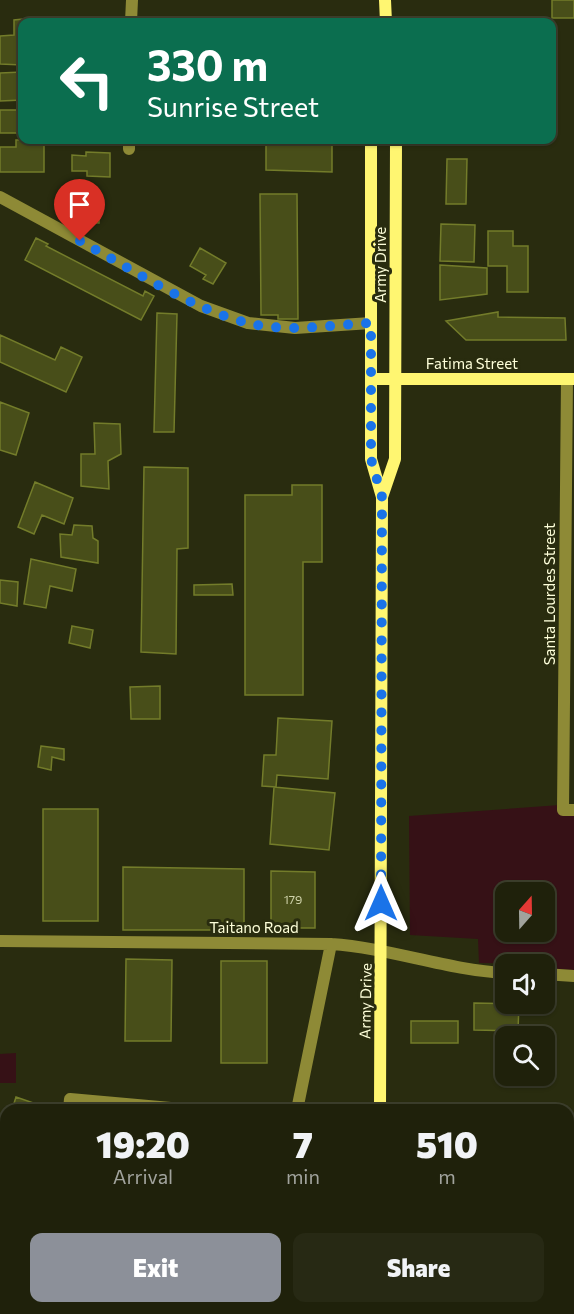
<!DOCTYPE html>
<style>
:root{--surface:#1f210b;--page:#272914;--text:#f1f3f6;--muted:#a1a39d;--line:#3c3e2c;--accent:#8c9099}
body{margin:0;font-family:Commissioner,sans-serif;background:var(--page);color:var(--text);height:100vh;display:flex;flex-direction:column;font-size:22px;white-space:nowrap}
*{box-sizing:border-box;margin:0}
p{font-size:20px;color:var(--muted)}
.icon{flex:none;width:33px;height:33px;fill:none;stroke:currentColor;stroke-width:2;stroke-linecap:round;stroke-linejoin:round}
.map{position:relative;flex:1;overflow:hidden}
.side{position:absolute;left:0px;top:1104px;width:574px;height:210px;display:flex;flex-direction:column;background:var(--surface);border-radius:18px 18px 0 0;box-shadow:0 2px 4px #0004,0 0 0 2px var(--line)}
.side>*{flex:none}
.guide{position:absolute;left:18px;top:18px;width:538px;height:126px;border-radius:12px;box-shadow:0 2px 4px #0004,0 0 0 2px var(--line);background:#0b6e4f;color:#fff;overflow:hidden}
.needle{width:39px;rotate:20deg}
.fabs{position:absolute;left:495px;top:882px;display:grid;gap:12px}
.fabs a{display:grid;place-items:center;width:60px;height:60px;border-radius:12px;background:var(--surface);box-shadow:0 2px 4px #0004,0 0 0 2px var(--line);font-size:30px}
.pin{position:absolute;display:grid;place-items:center;width:51px;height:51px;color:#fff;margin:-62px -26px;border-radius:50% 50% 50% 0;rotate:-45deg;box-shadow:0 0 6px #0007}
.pin .icon{rotate:45deg}
.me{position:absolute;width:66px;margin:-33px;rotate:0deg;stroke-linejoin:round;filter:drop-shadow(0 0 4px #0008)}
.turn{display:flex;align-items:center;gap:21px;height:126px;padding:0 30px;font-size:27px}
.turn .icon{width:78px;height:78px;stroke-width:2.5}
.turn b{display:block;font-size:42px;line-height:51px}
.eta{display:flex;justify-content:space-evenly;align-items:center;height:102px;text-align:center}
.eta b{font-size:36px;font-weight:800;line-height:42px}
.action{display:flex;gap:12px;margin-top:auto;padding:12px 30px}
.action a{flex:1;height:69px;border-radius:12px;background:var(--accent);color:#fff;font-size:24px;font-weight:800;line-height:69px;text-align:center}
.action a+a{background:var(--page);color:var(--text)}
.map>svg:first-child{display:block}
</style>
<div class="map">
<svg width="574" height="1314" viewBox="0 0 574 1314">
<rect width="100%" height="100%" fill="#292c0f"/>
<path fill="#361116" fill-rule="evenodd" d="M 574,804 L 574,970 L 545,968 L 544,964 L 479,963 L 478,939 L 410,935 L 409,816 ZM 506,892 L 544,892 L 544,932 L 506,932 Z
M 16,1053 L 16,1083 L 0,1083 L 0,1054 Z
M 574,1200 L 574,1314 L 504,1314 L 505,1308 L 568,1308 L 569,1204 Z"/>
<path fill="#484e19" stroke="#737c2a" stroke-width="1.5" d="M 552,0 L 574,0 L 574,18 L 552,18 Z
M 33,18 L 33,22 L 22,22 L 22,65 L 0,64 L 0,36 L 14,35 L 14,20 Z
M 22,72 L 22,100 L 0,101 L 0,73 Z
M 0,110 L 20,110 L 22,133 L 0,133 Z
M 16,140 L 44,140 L 44,172 L 0,172 L 0,147 L 16,147 Z
M 266,140 L 332,140 L 332,172 L 266,170 Z
M 86,152 L 110,153 L 110,177 L 87,176 L 87,171 L 72,171 L 72,155 L 86,156 Z
M 447,159 L 467,159 L 466,204 L 446,204 Z
M 260,194 L 297,194 L 298,319 L 278,319 L 278,315 L 261,315 Z
M 67,198 L 99,199 L 99,223 L 66,222 Z
M 441,224 L 475,225 L 474,262 L 440,261 Z
M 488,231 L 513,231 L 513,246 L 528,246 L 528,292 L 507,292 L 507,266 L 488,266 Z
M 36,238 L 48,244 L 46,246 L 143,296 L 145,291 L 154,296 L 141,320 L 25,260 Z
M 200,248 L 226,263 L 213,284 L 203,279 L 206,275 L 190,266 Z
M 440,265 L 487,268 L 487,294 L 440,300 Z
M 498,312 L 498,317 L 565,318 L 566,340 L 466,340 L 446,321 Z
M 157,313 L 177,314 L 174,432 L 154,432 Z
M 0,335 L 55,360 L 61,347 L 82,357 L 66,392 L 0,362 Z
M 0,402 L 29,413 L 16,455 L 0,450 Z
M 94,423 L 120,424 L 121,454 L 108,461 L 109,489 L 81,486 L 81,454 L 95,454 Z
M 144,467 L 188,468 L 188,548 L 177,549 L 176,654 L 141,652 Z
M 35,482 L 73,498 L 64,524 L 42,515 L 34,534 L 18,527 Z
M 292,485 L 322,485 L 322,562 L 303,562 L 303,695 L 245,695 L 245,495 L 292,495 Z
M 74,525 L 92,526 L 93,538 L 98,541 L 98,563 L 61,557 L 60,534 L 72,535 Z
M 31,559 L 76,569 L 72,591 L 50,586 L 46,608 L 24,604 Z
M 0,580 L 18,582 L 17,606 L 0,603 Z
M 232,584 L 233,595 L 194,595 L 194,585 Z
M 72,626 L 93,630 L 90,648 L 69,643 Z
M 160,686 L 160,719 L 131,719 L 130,687 Z
M 278,718 L 332,721 L 328,779 L 277,775 L 276,787 L 262,786 L 264,755 L 276,755 Z
M 41,746 L 64,749 L 64,760 L 52,757 L 51,770 L 38,767 Z
M 274,787 L 335,793 L 329,850 L 270,844 Z
M 43,809 L 98,809 L 98,921 L 43,921 Z
M 123,867 L 244,869 L 244,930 L 123,930 Z
M 271,871 L 315,872 L 315,928 L 271,928 Z
M 126,959 L 172,960 L 171,1041 L 125,1041 Z
M 221,961 L 267,961 L 267,1063 L 221,1063 Z
M 474,1003 L 519,1004 L 518,1031 L 474,1030 Z
M 411,1021 L 458,1021 L 458,1043 L 411,1043 Z
M 16,1097 L 48,1108 L 48,1110 L 12,1110 Z
M 0,1162 L 6,1164 L 6,1233 L 0,1231 Z
M 171,1308 L 194,1308 L 192,1314 L 169,1314 Z
M 198,1308 L 219,1308 L 217,1314 L 197,1314 Z"/>
<g fill="none" stroke-linecap="round" stroke-linejoin="round">
<path stroke="#8e8a36" stroke-width="12" d="M 131,22 L 132,0
M 129,149 L 129,140
M 0,197 L 201,306 L 248,323 L 295,328 L 371,323
M 567,379 L 563,810 L 574,810
M 0,941 L 331,944 C 391,948 446,970 506,973
M 544,974 L 574,976
M 69,1110 L 70,1099 L 193,1110
M 297,1110 L 331,944
M 40,1314 L 51,1313 L 62,1308
M 246,1314 L 248,1308"/>
<path stroke="#fff671" stroke-width="12" d="M 385,0 L 386,22
M 371,140 L 371,459 L 382,497 L 380,1110
M 371,379 L 574,379
M 382,497 L 395,459 L 396,140
M 378,1314 L 378,1308"/>
</g>
<g fill="none" stroke-linecap="round" stroke-linejoin="round">
<path stroke="#1a73e8" stroke-width="10" stroke-dasharray="0 18" d="M 80,241 C 128,267 195,311 248,323 C 287,333 331,325 371,323 L 371,459 L 382,497 L 381,903"/>
</g>
<g text-anchor="middle" stroke-width="6" stroke-linejoin="round" paint-order="stroke">
<g font-size="12" fill="#d0d3aa">
<text x="293" y="904">179</text>
</g>
<g font-size="15" fill="#feffda" stroke="#292c0f">
<text transform="translate(381 265) rotate(-90)" y="5">Army Drive</text>
<text x="472" y="369">Fatima Street</text>
<text transform="translate(550 594) rotate(-90)" y="5">Santa Lourdes Street</text>
<text x="254" y="933">Taitano Road</text>
<text transform="translate(366 1001) rotate(-89)" y="5">Army Drive</text>
</g>
</g>
</svg>
<div class="fabs">
<a><svg class="needle" viewBox="-14 -14 28 28"><path d="M0-13l5 13h-10z" fill="#e53935"/><path d="M0 13l5-13h-10z" fill="#a1a39d"/></svg></a>
<a><svg class="icon" aria-label="sound" viewBox="0 0 24 24"><path d="M4 9h4l5-4v14l-5-4H4zM17 9q2 3 0 6"/></svg></a>
<a><svg class="icon" aria-label="search" viewBox="0 0 24 24"><circle cx="10" cy="10" r="6"/><path d="M15 15l6 6"/></svg></a>
</div>
<div class="pin" style="left:80px;top:241px;background:#d93025"><svg class="icon" aria-label="arrive" viewBox="0 0 24 24"><path d="M6 21V4h12l-3 4 3 4H6"/></svg></div>
<svg class="me" style="left:381px;top:903px" viewBox="-20 -20 40 40"><path d="M0-17L14 15 0 8-14 15z" fill="#1a73e8" stroke="#fff" stroke-width="4"/></svg>
<div class="guide">
<div class="turn"><svg class="icon" aria-label="left" viewBox="0 0 24 24"><path d="M17 20v-9H6M10 6l-5 5 5 5"/></svg><div><b>330 m</b>Sunrise Street</div></div>
</div>
<section class="side">
<div class="eta">
<div><b>19:20</b><p>Arrival</p></div>
<div><b>7</b><p>min</p></div>
<div><b>510</b><p>m</p></div>
</div>
<div class="action"><a>Exit</a><a>Share</a></div>
</section>
</div>
